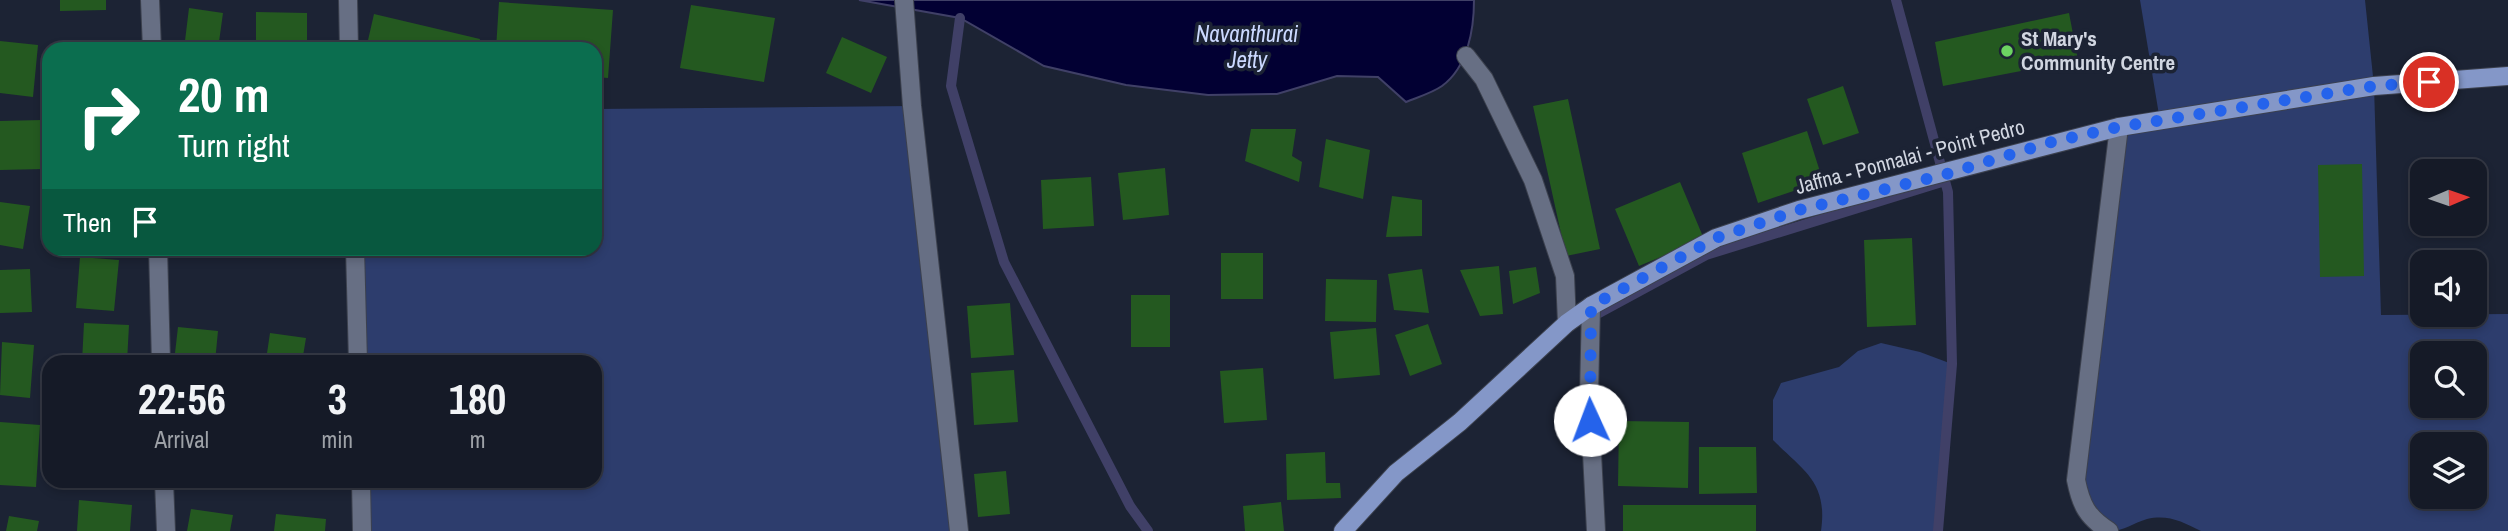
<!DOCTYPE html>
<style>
:root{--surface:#151a27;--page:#222733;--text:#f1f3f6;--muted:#9da1a7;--line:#343844}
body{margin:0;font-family:"Archivo Narrow",sans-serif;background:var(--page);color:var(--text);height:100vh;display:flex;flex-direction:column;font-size:26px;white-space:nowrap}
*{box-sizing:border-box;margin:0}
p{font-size:23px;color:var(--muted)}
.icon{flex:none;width:38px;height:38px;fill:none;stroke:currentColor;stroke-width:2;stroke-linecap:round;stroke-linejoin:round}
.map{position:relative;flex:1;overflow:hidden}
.sheet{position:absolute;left:42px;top:355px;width:560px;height:133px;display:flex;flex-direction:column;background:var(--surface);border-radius:21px;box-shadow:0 4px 10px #0003,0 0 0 2px var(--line)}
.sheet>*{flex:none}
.hud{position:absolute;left:42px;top:42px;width:560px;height:214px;border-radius:21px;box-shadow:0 4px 10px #0003,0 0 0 2px var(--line);background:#0b6e4f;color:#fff;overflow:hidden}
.needle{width:46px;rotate:88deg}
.controls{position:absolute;left:2410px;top:159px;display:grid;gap:14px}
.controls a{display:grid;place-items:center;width:77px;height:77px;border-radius:14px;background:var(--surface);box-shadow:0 4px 10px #0003,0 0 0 2px var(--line);font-size:35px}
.pin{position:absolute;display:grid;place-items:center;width:60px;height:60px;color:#fff;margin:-30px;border:4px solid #fff;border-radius:50%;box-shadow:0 2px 7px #0007}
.me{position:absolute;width:77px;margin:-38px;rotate:358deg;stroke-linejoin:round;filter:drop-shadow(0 0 5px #0008)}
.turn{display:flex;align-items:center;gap:24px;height:147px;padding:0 21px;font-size:32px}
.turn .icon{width:91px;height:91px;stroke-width:2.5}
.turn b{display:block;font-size:49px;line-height:60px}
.then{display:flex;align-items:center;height:66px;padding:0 21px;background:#0003;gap:14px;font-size:26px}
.eta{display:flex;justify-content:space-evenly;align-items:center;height:119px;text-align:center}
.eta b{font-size:42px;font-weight:700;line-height:49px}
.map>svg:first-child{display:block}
</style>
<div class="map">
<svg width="2508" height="531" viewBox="0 0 2508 531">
<rect width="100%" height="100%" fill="#1c2334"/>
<path fill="#2d3d6d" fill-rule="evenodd" d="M 2140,0 L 2365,0 L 2374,86 L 2381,315 L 2508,314 L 2508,531 L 2201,531 C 2183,522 2168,514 2147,519 C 2133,523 2125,531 2109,531 L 2076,480 L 2119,127 L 2160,121 ZM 2422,354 L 2474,354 L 2474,406 L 2422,406 ZM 2422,444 L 2474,444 L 2474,497 L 2422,497 Z
M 912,106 L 959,531 L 362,531 L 361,481 L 595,481 L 595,362 L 358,362 L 355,249 L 595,248 L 595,109 Z
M 1881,343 L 1920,352 L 1952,364 L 1938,531 L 1821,531 C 1828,482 1804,471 1773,440 L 1773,400 L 1781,383 L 1839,367 L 1858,351 Z"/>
<path fill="#020033" stroke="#404067" stroke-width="2" d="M 859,0 L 1474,0 C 1474,29 1468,67 1442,86 C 1432,93 1418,97 1406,102 L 1378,77 L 1337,76 L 1277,94 L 1208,95 L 1126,85 L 1044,66 L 960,18 Z"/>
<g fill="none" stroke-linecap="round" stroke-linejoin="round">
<path stroke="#404067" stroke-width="10" d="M 1896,0 L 1948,192 L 1952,364 L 1938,531
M 960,18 L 951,86 L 1004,262 L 1130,506 L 1148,531
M 1597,314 L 1706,255 L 1945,181"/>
</g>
<path fill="#245920" d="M 60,0 L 106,0 L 106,10 L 60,11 Z
M 499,2 L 613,10 L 608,78 L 595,77 L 595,49 L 496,49 Z
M 691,5 L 775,18 L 764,82 L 680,68 Z
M 189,8 L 223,13 L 218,49 L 184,49 Z
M 256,12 L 307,13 L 307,49 L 256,49 Z
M 2069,13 L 2078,60 L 1943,86 L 1935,42 Z
M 374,14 L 480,39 L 478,49 L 366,49 Z
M 842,37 L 887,57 L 871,93 L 826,73 Z
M 0,41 L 38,45 L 33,97 L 0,93 Z
M 1843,86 L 1859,133 L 1823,145 L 1807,99 Z
M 1568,99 L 1600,249 L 1566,256 L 1533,106 Z
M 42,120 L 44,169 L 0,170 L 0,121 Z
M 1251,129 L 1296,129 L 1292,156 L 1302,162 L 1299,182 L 1245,161 Z
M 1807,131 L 1823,181 L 1758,203 L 1742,153 Z
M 1326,139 L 1370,150 L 1363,199 L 1319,187 Z
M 2362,164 L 2364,276 L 2320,277 L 2318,165 Z
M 1165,168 L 1169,215 L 1123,220 L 1118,173 Z
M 1091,177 L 1094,226 L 1043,229 L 1041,180 Z
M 1680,182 L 1704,239 L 1639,266 L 1615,209 Z
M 1392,196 L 1422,200 L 1422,236 L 1386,237 Z
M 0,202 L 30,206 L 23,249 L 0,245 Z
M 1912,238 L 1916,325 L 1867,327 L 1864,240 Z
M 1221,253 L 1263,253 L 1263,299 L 1221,299 Z
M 80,257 L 119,260 L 114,311 L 76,308 Z
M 1499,266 L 1503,314 L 1480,316 L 1460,270 Z
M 1536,267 L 1540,293 L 1513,304 L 1509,271 Z
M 30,269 L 32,312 L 0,313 L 0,270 Z
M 1422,269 L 1429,313 L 1394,310 L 1388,274 Z
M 1326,279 L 1377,280 L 1376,322 L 1325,321 Z
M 1131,295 L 1170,295 L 1170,347 L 1131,347 Z
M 1010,303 L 1014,355 L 971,358 L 967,306 Z
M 84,323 L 129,325 L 127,362 L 82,362 Z
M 1428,324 L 1442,364 L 1410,376 L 1395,335 Z
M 178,327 L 218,331 L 215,362 L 174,362 Z
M 1376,328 L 1380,375 L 1334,379 L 1330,332 Z
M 270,333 L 306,338 L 302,362 L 266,360 Z
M 2,342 L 34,345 L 30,398 L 0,395 Z
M 1263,368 L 1267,420 L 1224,423 L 1220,371 Z
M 1014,370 L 1018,422 L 974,425 L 971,373 Z
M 1619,421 L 1689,422 L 1688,488 L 1618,486 Z
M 0,422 L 40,425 L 36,487 L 0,485 Z
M 1699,447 L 1756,447 L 1757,493 L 1699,494 Z
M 1325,452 L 1326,483 L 1340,483 L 1341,498 L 1287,500 L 1286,454 Z
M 1006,471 L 1010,514 L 978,517 L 974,474 Z
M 79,500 L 132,505 L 130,531 L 77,531 Z
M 1281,502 L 1284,531 L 1245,531 L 1243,506 Z
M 1623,505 L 1756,505 L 1756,531 L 1623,531 Z
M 191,509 L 233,515 L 230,531 L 187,531 Z
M 276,514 L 326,519 L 325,531 L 274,531 Z
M 9,516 L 39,521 L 37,531 L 6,531 Z"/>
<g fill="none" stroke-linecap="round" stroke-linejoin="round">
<g stroke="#3c414e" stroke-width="20">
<path id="lane" d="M 904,0 L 912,106 L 959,531"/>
</g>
<g stroke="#3c414e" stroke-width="20">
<path id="street" d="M 150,0 L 152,49
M 348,0 L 349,49
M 1466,56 L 1484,79 L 1533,180 L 1565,276 L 1567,323
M 158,248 L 161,362
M 355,248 L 358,362
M 1591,306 L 1589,395 L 1596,531
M 164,481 L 166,531
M 361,481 L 362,531
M 2109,531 C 2087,517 2081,505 2076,480 L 2119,127"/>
</g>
<g stroke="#3c414e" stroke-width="20">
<path id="primary" d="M 1343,531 L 1396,473 L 1460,422 L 1567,323 L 1591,306 L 1716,238 L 1799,210 L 2119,127 L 2374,86 L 2508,76"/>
</g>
<use href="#lane" stroke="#676f84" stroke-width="18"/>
<use href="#street" stroke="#676f84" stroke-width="18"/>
<use href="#primary" stroke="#8497c8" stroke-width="18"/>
</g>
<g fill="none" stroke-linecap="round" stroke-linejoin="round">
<path stroke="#2563eb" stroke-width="12" stroke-dasharray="0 21.6" d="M 1590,420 L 1591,306 L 1716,238 L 1799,210 L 1943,175 L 2052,142 L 2119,127 L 2374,86 L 2429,82"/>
</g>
<circle fill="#6cd362" stroke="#1c2334" stroke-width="2.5" cx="2007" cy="51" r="7"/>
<g text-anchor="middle" stroke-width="7" stroke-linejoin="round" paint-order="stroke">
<g font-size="21" font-weight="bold" fill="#d1d6e1" stroke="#1c2334" text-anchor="start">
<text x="2021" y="46">St Mary's<tspan x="2021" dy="24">Community Centre</tspan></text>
</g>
<g font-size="21" fill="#d1d6e1" stroke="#1c2334">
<text transform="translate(1910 157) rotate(-15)" y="7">Jaffna - Ponnalai - Point Pedro</text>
</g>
<g font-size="23" font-style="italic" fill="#cbd9ff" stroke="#1c2334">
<text x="1247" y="42">Navanthurai<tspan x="1247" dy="26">Jetty</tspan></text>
</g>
</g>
</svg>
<div class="controls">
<a><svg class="needle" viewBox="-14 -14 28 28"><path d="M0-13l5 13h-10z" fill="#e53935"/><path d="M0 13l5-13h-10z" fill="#9da1a7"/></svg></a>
<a><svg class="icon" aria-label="sound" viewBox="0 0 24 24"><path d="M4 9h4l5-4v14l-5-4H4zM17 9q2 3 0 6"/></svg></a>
<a><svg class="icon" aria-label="search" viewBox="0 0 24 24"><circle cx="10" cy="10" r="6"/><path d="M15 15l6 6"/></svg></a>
<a><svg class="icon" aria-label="layers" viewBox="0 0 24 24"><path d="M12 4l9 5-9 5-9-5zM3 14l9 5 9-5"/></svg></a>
</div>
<div class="pin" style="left:2429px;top:82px;background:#d93025"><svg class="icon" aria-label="arrive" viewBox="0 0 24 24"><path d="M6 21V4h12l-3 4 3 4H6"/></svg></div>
<svg class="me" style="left:1590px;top:420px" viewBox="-20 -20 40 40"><circle r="19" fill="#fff"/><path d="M0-13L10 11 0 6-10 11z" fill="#2563eb"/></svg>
<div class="hud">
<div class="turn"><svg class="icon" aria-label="right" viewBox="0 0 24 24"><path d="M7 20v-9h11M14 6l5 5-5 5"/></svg><div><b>20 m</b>Turn right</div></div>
<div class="then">Then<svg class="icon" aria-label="arrive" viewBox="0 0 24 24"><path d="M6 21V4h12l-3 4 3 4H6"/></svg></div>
</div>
<section class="sheet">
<div class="eta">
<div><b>22:56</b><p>Arrival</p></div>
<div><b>3</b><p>min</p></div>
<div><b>180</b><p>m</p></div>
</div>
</section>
</div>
